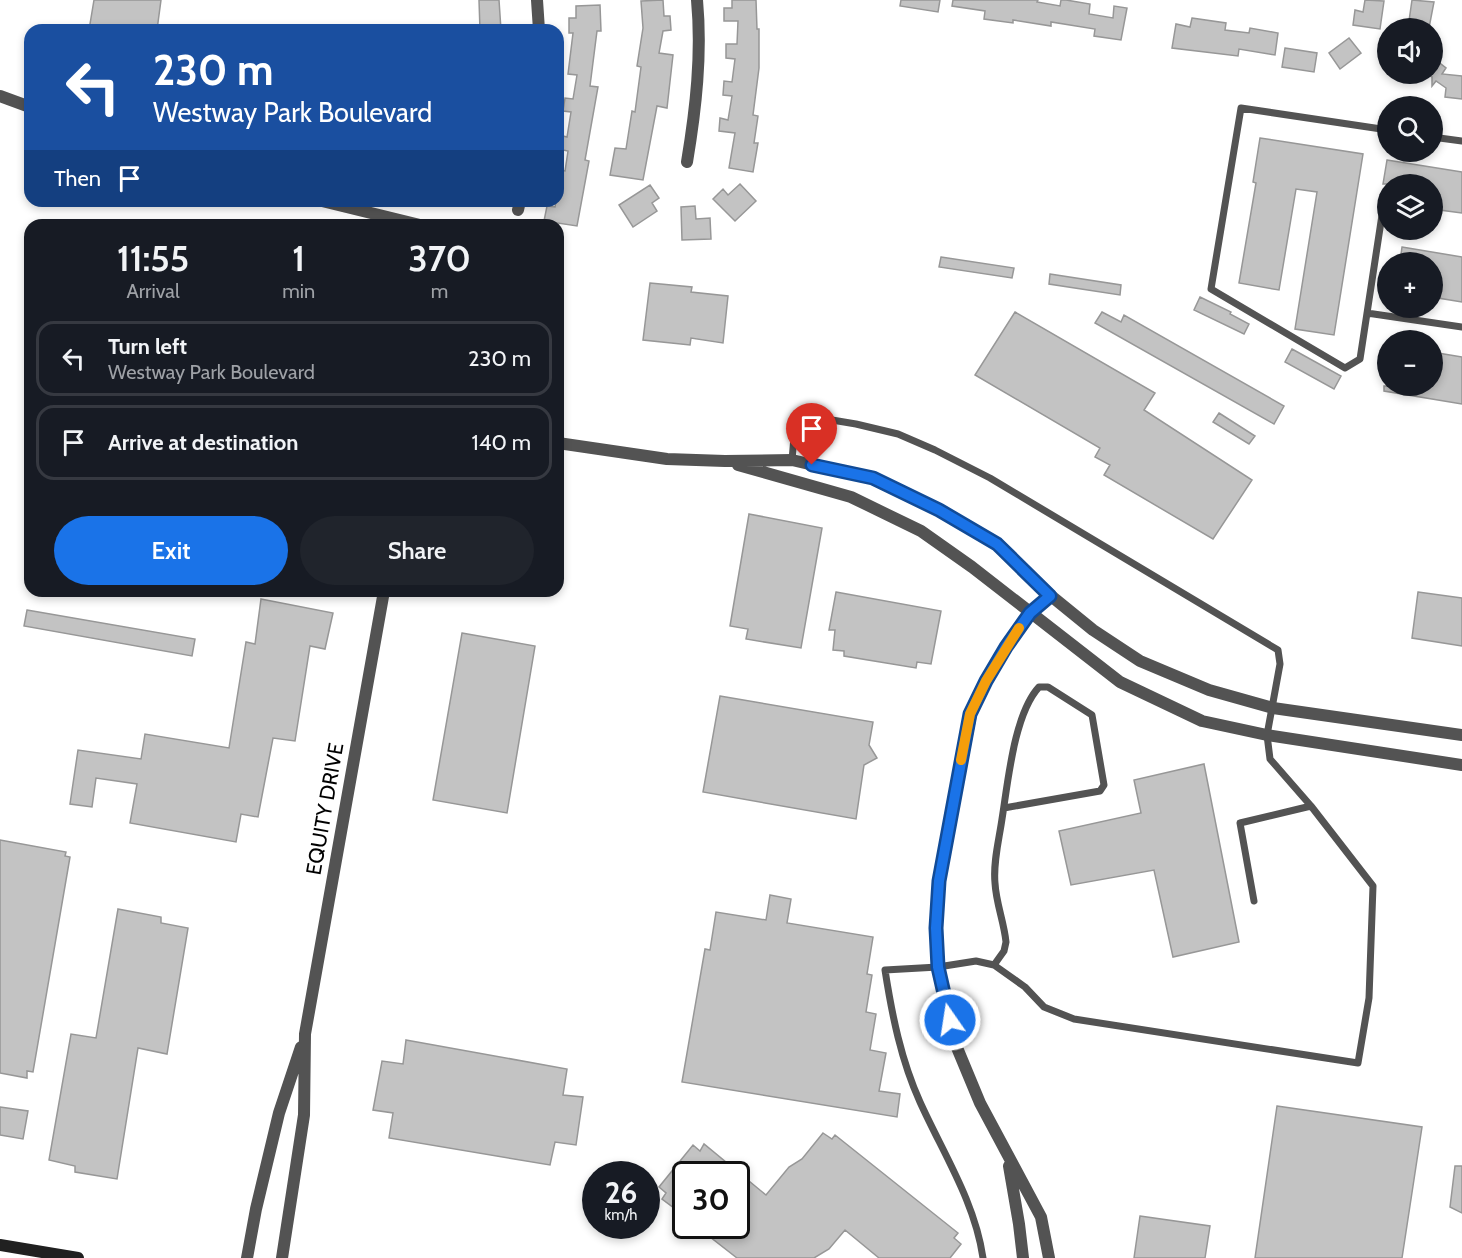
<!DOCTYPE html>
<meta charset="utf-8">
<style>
:root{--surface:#171b24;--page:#20242c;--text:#f1f3f6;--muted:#9ea1a6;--line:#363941;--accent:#1a73e8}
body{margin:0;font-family:Cabin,sans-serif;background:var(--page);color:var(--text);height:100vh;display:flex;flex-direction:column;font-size:22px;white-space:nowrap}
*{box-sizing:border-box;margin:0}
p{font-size:20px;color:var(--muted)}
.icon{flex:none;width:33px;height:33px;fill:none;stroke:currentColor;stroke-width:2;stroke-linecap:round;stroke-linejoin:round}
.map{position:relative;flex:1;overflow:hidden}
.panel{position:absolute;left:24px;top:219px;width:540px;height:378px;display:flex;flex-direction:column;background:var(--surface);border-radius:18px;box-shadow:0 3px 9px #0003}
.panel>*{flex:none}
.hud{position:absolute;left:24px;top:24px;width:540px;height:183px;border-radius:18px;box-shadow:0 3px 9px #0003;background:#1a4fa0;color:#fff;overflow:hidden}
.tools{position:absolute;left:1377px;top:18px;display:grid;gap:12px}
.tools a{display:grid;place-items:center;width:66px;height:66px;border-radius:50%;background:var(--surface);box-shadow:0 3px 9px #0003;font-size:30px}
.speed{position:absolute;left:582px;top:1161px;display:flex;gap:12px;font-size:30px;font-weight:700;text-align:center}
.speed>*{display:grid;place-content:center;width:78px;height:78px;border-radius:50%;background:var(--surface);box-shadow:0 3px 9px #0003;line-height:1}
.speed small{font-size:15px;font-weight:400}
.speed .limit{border:3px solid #111;border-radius:9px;background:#fff;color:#111}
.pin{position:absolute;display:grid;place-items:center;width:51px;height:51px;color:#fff;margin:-62px -26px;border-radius:50% 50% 50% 0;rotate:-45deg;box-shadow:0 0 6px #0007}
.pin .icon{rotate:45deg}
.me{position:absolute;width:66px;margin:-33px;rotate:347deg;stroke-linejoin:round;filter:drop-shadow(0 0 4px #0008)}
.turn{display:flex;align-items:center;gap:21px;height:126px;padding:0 30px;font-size:27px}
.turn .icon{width:78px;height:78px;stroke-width:2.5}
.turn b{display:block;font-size:42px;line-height:51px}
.then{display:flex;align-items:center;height:57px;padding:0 30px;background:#0003;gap:12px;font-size:22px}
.eta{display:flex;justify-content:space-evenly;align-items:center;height:102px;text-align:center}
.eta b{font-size:36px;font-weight:600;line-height:42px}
.cta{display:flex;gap:12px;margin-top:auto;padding:12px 30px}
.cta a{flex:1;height:69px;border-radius:36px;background:var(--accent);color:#fff;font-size:24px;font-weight:600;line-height:69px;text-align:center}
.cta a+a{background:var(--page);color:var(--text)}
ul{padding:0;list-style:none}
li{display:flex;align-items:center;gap:18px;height:75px;margin:0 12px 9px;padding:0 18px;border:3px solid var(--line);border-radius:18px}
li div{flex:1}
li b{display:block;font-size:22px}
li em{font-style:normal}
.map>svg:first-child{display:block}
</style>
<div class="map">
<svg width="1462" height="1258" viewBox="0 0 1462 1258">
<rect width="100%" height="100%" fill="#fff"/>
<path fill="#c3c3c3" stroke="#979797" stroke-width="1.5" d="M 94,0 L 161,0 L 157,30 L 89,30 Z
M 479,0 L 499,0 L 501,30 L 480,30 Z
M 663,0 L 664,16 L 670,16 L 671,30 L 663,31 L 659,53 L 673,55 L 667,108 L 657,106 L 643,180 L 610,175 L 615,148 L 626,149 L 632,111 L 635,112 L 641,67 L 637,66 L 643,28 L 641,1 Z
M 732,0 L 756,0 L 757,29 L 759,29 L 759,68 L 753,115 L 758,116 L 754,143 L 758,143 L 753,172 L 729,168 L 735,133 L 719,131 L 720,118 L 728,120 L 732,96 L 723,95 L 724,81 L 732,82 L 735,59 L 726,58 L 726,44 L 737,44 L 738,21 L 724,21 L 724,8 L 732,8 Z
M 901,0 L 940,0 L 938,12 L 900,6 Z
M 953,0 L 1038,0 L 1037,2 L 1060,6 L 1061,0 L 1066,0 L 1090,4 L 1089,14 L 1113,18 L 1114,6 L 1127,8 L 1121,40 L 1094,36 L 1095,29 L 1051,22 L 1051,26 L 1013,20 L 1013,23 L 984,19 L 985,11 L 952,6 Z
M 1365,0 L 1384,1 L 1380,29 L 1353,25 L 1355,10 L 1363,12 Z
M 1412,0 L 1434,2 L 1429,28 L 1408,28 Z
M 600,5 L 601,31 L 597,31 L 590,86 L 598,87 L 585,160 L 589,161 L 577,226 L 544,221 L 547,206 L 555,207 L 556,201 L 558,201 L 558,170 L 565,171 L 568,151 L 558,149 L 558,142 L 559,135 L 567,137 L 571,112 L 563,111 L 565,98 L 573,99 L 577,75 L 568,74 L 573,33 L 569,33 L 569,18 L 576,18 L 576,6 Z
M 1192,18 L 1226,23 L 1225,30 L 1249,33 L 1250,28 L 1278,33 L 1275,55 L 1239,49 L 1238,56 L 1172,48 L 1176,24 L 1190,27 Z
M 1349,38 L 1361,53 L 1340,69 L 1329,53 Z
M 1285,48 L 1317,53 L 1314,72 L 1282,67 Z
M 1432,57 L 1446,68 L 1442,74 L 1462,76 L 1462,99 L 1445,97 L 1446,88 L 1436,81 L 1432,86 L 1432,77 L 1427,74 L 1432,74 Z
M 1260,138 L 1363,154 L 1334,335 L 1295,329 L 1317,192 L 1296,189 L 1279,290 L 1239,283 L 1256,183 L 1253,182 Z
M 1387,160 L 1462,172 L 1462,213 L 1432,209 L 1432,184 L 1383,184 Z
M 740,184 L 756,201 L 735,221 L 713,199 L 723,189 L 728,195 Z
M 650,185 L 659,198 L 652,203 L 657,211 L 633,227 L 619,205 Z
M 695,206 L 696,219 L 710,218 L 711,239 L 682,240 L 681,207 Z
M 1402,247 L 1462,257 L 1462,302 L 1432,297 L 1432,262 L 1400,262 Z
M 941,257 L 1014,268 L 1012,278 L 939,267 Z
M 1050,274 L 1121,285 L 1120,295 L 1049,284 Z
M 650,283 L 692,287 L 691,292 L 728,296 L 723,343 L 691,338 L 690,345 L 643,340 Z
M 1200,297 L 1231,312 L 1230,314 L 1249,324 L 1244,334 L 1194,310 Z
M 1015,312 L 1155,393 L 1144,410 L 1252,480 L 1213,539 L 1104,475 L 1110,465 L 1095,457 L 1100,448 L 975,375 Z
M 1102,312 L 1121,322 L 1124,315 L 1284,406 L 1274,424 L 1095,323 Z
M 1292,349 L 1341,376 L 1334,389 L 1285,362 Z
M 1432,352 L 1462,357 L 1462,404 L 1384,391 L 1384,386 L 1432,386 Z
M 1219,413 L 1255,436 L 1249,444 L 1213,422 Z
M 749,514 L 822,528 L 801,648 L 746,639 L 748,629 L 730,626 Z
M 836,592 L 941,611 L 931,664 L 917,662 L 916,668 L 844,656 L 844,651 L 833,650 L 835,630 L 829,630 Z
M 1418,592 L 1462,598 L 1462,646 L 1412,638 Z
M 261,599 L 333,613 L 325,649 L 310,646 L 295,741 L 273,738 L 258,817 L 241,814 L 236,842 L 130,823 L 137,784 L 96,778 L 92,807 L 70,804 L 78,750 L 141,759 L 145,734 L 229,748 L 246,642 L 255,644 Z
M 27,610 L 195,639 L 192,656 L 24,626 Z
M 462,633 L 535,646 L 507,813 L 433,800 Z
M 720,696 L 873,722 L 869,745 L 877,758 L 864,765 L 856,819 L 703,792 Z
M 1204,764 L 1239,942 L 1173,957 L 1154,870 L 1071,885 L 1059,831 L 1141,813 L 1134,780 Z
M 0,840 L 66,852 L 65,856 L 70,857 L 33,1072 L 27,1071 L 27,1078 L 0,1073 Z
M 770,895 L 791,899 L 787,923 L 873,937 L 867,974 L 872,975 L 866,1012 L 876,1014 L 870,1050 L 886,1053 L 879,1091 L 900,1094 L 897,1117 L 682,1082 L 705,949 L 710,950 L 716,912 L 766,920 Z
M 118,909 L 161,917 L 161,923 L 188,928 L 167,1054 L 138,1048 L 117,1179 L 75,1172 L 75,1166 L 49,1160 L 71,1034 L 96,1038 Z
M 406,1040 L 567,1069 L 563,1095 L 583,1097 L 576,1145 L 555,1142 L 550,1165 L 389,1138 L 393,1113 L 373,1110 L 382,1061 L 403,1064 Z
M 1277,1106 L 1422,1127 L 1402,1258 L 1255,1258 Z
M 0,1107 L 28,1111 L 23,1139 L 0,1135 Z
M 823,1133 L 832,1139 L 835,1135 L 958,1233 L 954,1238 L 961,1244 L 950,1258 L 879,1258 L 845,1230 L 829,1249 L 814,1258 L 737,1258 L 696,1226 L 736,1226 L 736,1174 L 686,1174 L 686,1217 L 662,1199 L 666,1193 L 659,1187 L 693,1145 L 700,1151 L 704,1144 L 766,1195 L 789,1167 L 802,1159 Z
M 1455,1166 L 1462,1166 L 1462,1213 L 1450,1207 Z
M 1140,1216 L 1210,1226 L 1205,1258 L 1134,1258 Z"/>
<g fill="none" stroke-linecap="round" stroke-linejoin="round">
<path stroke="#757575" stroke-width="2" stroke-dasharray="1.5 3" stroke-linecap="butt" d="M 491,201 L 505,206"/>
<path stroke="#535353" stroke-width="7" d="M 1432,137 L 1462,141
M 1382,215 L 1360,359 L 1345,368 L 1211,289 L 1241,108 L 1388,130
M 1367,313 L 1462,327
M 792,460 L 796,414 L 856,424 L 898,434 L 935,450 L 990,478 L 1278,650 L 1280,664 L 1267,735 L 1270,759 L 1311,806 L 1373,886 L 1369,998 L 1358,1063 L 1074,1019 L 1044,1007 L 1025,987 L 994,965 L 976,961 L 938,967 L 885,970 C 892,1015 901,1060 920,1102 C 943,1153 975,1202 983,1258
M 1254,901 L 1240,823 L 1311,806
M 994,965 L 1004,951 L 1006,942 C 1004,922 996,903 995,883 C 993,862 999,840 1002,819 C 1008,782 1014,714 1039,687 L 1048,687 L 1092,715 L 1104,785 L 1100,791 L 1004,808"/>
<path stroke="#535353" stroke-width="12" d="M 537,0 L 539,30
M 687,162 C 696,108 702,54 697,0
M 518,210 L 520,201
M 1009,1166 L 1019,1224 L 1023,1258
M 1049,1258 L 1041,1217 L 980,1103 L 953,1038 L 938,967 L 936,928 L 939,881 L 971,714 L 986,681 L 1006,647 L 1030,613 L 1050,595"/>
<path stroke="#535353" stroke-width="12" d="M 0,96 L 30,107
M 322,201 L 420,225
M 558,443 L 667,459 L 725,461 L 792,460 L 873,479 L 939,510 L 997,544 L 1050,595 L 1093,630 L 1140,661 L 1209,690 L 1273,708 L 1462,735
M 738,465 L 851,497 L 921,531 L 972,567 L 1120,682 L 1202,721 L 1267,735 L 1462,765
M 247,1258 L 256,1209 L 279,1113 L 301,1047
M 282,1258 L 304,1115 L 305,1034 L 384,591"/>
<path stroke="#202020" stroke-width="12" d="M 0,1245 L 78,1258"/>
</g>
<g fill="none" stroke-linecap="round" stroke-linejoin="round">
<g stroke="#114b97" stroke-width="15">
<path id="route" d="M 812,465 L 873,478 L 939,510 L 997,544 L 1050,596 L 1030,613 L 1006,647 L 986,681 L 970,714 L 939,881 L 936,928 L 938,967 L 950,1020"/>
</g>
<use href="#route" stroke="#1a73e8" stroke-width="10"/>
<path stroke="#f59e0b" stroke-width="10" d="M 961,760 L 970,714 L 986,681 L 1019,628"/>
</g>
<g text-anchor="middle" stroke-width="5" stroke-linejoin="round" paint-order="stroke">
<g font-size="21" fill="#000" stroke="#fff">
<text transform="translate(325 809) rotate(-80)" y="7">EQUITY DRIVE</text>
</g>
</g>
</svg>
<div class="tools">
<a><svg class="icon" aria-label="sound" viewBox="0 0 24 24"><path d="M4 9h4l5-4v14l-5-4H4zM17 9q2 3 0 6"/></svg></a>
<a><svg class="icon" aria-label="search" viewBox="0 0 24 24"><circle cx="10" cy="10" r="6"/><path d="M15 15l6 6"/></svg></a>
<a><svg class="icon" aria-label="layers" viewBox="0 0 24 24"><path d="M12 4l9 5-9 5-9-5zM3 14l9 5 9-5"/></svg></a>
<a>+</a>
<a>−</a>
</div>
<div class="speed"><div>26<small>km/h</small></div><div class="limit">30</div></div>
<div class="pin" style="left:812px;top:465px;background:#d93025"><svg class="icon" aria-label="arrive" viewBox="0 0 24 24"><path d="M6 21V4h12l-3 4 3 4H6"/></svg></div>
<svg class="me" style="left:950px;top:1020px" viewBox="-20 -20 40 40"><circle r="17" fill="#1a73e8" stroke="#fff" stroke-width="3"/><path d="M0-11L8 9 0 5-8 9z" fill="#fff"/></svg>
<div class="hud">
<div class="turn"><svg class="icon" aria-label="left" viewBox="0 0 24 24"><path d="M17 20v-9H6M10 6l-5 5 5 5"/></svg><div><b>230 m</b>Westway Park Boulevard</div></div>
<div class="then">Then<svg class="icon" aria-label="arrive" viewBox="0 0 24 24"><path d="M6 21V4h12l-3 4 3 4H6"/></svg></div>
</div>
<section class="panel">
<div class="eta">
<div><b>11:55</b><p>Arrival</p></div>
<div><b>1</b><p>min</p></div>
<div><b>370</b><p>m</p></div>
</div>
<ul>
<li><svg class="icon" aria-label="left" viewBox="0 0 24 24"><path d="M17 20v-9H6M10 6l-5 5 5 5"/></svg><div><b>Turn left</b><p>Westway Park Boulevard</p></div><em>230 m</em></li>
<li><svg class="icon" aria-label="arrive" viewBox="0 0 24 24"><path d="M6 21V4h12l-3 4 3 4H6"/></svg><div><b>Arrive at destination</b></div><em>140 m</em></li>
</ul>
<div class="cta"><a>Exit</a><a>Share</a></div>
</section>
</div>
